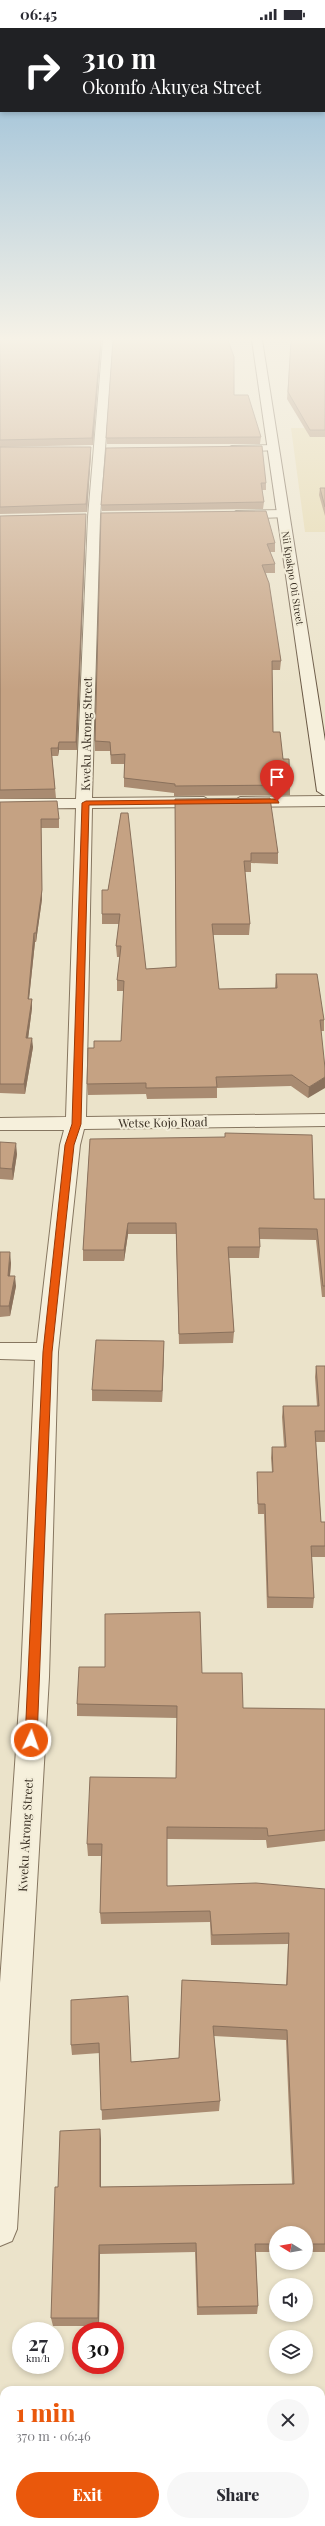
<!DOCTYPE html>
<meta charset="utf-8">
<style>
:root{--surface:#fff;--page:#f7f7f7;--text:#2b2b33;--muted:#7c7c81;--accent:#ea580c}
body{margin:0;font-family:"Playfair Display",serif;background:var(--page);color:var(--text);height:100vh;display:flex;flex-direction:column;font-size:15px;white-space:nowrap}
*{box-sizing:border-box;margin:0}
p{font-size:13px;color:var(--muted)}
.icon{flex:none;width:22px;height:22px;fill:none;stroke:currentColor;stroke-width:2;stroke-linecap:round;stroke-linejoin:round}
.map{position:relative;flex:1;overflow:hidden}
.side{position:absolute;left:0px;top:2358px;width:325px;height:140px;display:flex;flex-direction:column;background:var(--surface);border-radius:12px 12px 0 0;box-shadow:0 2px 6px #0003}
.side>*{flex:none}
.top-card{position:absolute;left:0px;top:0px;width:325px;height:84px;box-shadow:0 2px 6px #0003;background:#202124;color:#fff;overflow:hidden}
.needle{width:26px;rotate:281deg}
.fabs{position:absolute;left:269px;top:2198px;display:grid;gap:8px}
.fabs a{display:grid;place-items:center;width:44px;height:44px;border-radius:50%;background:var(--surface);box-shadow:0 2px 6px #0003;font-size:20px}
.speed{position:absolute;left:12px;top:2294px;display:flex;gap:8px;font-size:20px;font-weight:700;text-align:center}
.speed>*{display:grid;place-content:center;width:52px;height:52px;border-radius:50%;background:var(--surface);box-shadow:0 2px 6px #0003;line-height:1}
.speed small{font-size:10px;font-weight:400}
.speed .limit{border:6px solid #d22;background:#fff;color:#111}
.pin{position:absolute;display:grid;place-items:center;width:34px;height:34px;color:#fff;margin:-41px -17px;border-radius:50% 50% 50% 0;rotate:-45deg;box-shadow:0 0 4px #0007}
.pin .icon{rotate:45deg}
.me{position:absolute;width:44px;margin:-22px;rotate:3deg;stroke-linejoin:round;filter:drop-shadow(0 0 3px #0008)}
.turn{display:flex;align-items:center;gap:14px;height:84px;padding:0 16px;font-size:18px}
.turn .icon{width:52px;height:52px;stroke-width:2.5}
.turn b{display:block;font-size:28px;line-height:34px}
.round{display:grid;place-items:center;flex:none;width:42px;height:42px;border-radius:21px;background:var(--page)}
.head{display:flex;align-items:center;justify-content:space-between;height:68px;padding:0 16px}
h1{font-size:24px;font-weight:800;line-height:30px;color:var(--accent)}
.action{display:flex;gap:8px;margin-top:auto;padding:8px 16px}
.action a{flex:1;height:46px;border-radius:24px;background:var(--accent);color:#fff;font-size:16px;font-weight:800;line-height:46px;text-align:center}
.action a+a{background:var(--page);color:var(--text)}
.status{display:flex;justify-content:space-between;align-items:center;height:28px;padding:0 20px;background:var(--surface);direction:ltr}
.status svg{height:11px;fill:currentColor}
.map>svg:first-child{display:block}
</style>
<div class="status"><b>06:45</b><svg viewBox="0 0 49 12"><path d="M0 12V9h3v3zM5 12V6h3v6zM10 12V3h3v9zM15 12V0h3v12zM26 1h20v11H26zM47 4h2v5h-2z"/></svg></div>
<div class="map">
<svg width="325" height="2498" viewBox="0 0 325 2498">
<rect width="100%" height="100%" fill="#ebe3ca"/>
<path fill="#e4d7aa" d="M 291,400 L 325,400 L 325,504 L 305,504 Z"/>
<g fill="none" stroke-linecap="round" stroke-linejoin="round">
<g stroke="#867660" stroke-width="2">
<path id="minor" d="M 103,312 L 113,312 L 100,489 L 92,770 L 204,769 L 212,774 L 204,779 L 92,780 L 86,1089 L 325,1086 L 325,1098 L 84,1101 L 80,1117 L 58,1324 L 49,1649 L 17,2201 L 12,2213 L 0,2218 L 0,1955 L 21,1649 L 35,1332 L 0,1331 L 0,1315 L 37,1315 L 60,1117 L 64,1102 L 0,1102 L 0,1090 L 66,1089 L 76,780 L 0,781 L 0,771 L 76,771 L 88,489 Z
M 273,417 L 277,418 L 277,422 L 232,424 L 226,421 L 232,418 Z
M 283,482 L 287,483 L 287,489 L 236,491 L 230,487 L 236,483 Z
M 325,768 L 325,778 L 240,779 L 232,774 L 240,769 Z
M 321,2376 L 325,2376 L 325,2412 L 321,2412 Z
M 0,2378 L 4,2378 L 4,2416 L 0,2416 Z"/>
</g>
<g stroke="#685743" stroke-width="2">
<path id="secondary" d="M 252,312 L 262,312 L 325,713 L 325,768 L 317,763 Z"/>
</g>
<use href="#minor" fill="#f6f0dc" fill-rule="evenodd"/>
<use href="#secondary" fill="#f6f0dc" fill-rule="evenodd"/>
</g>
<path fill="#a98b71" d="M 0,312 L 101,312 L 101,318 L 93,417 L 0,419 Z
M 291,312 L 325,312 L 325,409 L 310,409 L 287,371 Z
M 234,367 L 261,409 L 260,416 L 107,416 L 106,410 Z
M 0,419 L 91,426 L 87,484 L 0,486 Z
M 106,420 L 266,455 L 266,462 L 262,462 L 264,474 L 263,481 L 102,483 L 101,477 Z
M 320,460 L 325,460 L 325,488 L 319,467 Z
M 101,485 L 275,515 L 275,524 L 270,524 L 275,536 L 275,545 L 266,545 L 281,633 L 280,642 L 272,642 L 273,704 L 283,731 L 290,757 L 290,767 L 174,768 L 174,765 L 124,759 L 124,736 L 111,736 L 110,723 L 95,723 L 95,713 Z
M 86,486 L 86,494 L 77,722 L 59,722 L 58,728 L 52,728 L 56,770 L 0,771 L 0,488 Z
M 175,771 L 278,825 L 278,836 L 251,835 L 251,844 L 245,844 L 250,896 L 249,907 L 213,907 L 219,961 L 275,960 L 276,946 L 324,992 L 324,1003 L 321,1003 L 308,1070 L 291,1058 L 217,1060 L 217,1070 L 147,1071 L 146,1066 L 88,1067 L 87,1056 L 94,1020 L 121,1013 L 124,963 L 117,963 L 117,952 L 120,929 L 117,929 L 116,918 L 119,896 L 102,896 L 102,886 L 108,862 L 121,785 L 146,941 L 176,939 Z
M 0,774 L 59,791 L 59,800 L 41,800 L 42,871 L 36,914 L 35,914 L 29,971 L 32,971 L 32,980 L 28,1010 L 33,1019 L 25,1066 L 0,1065 Z
M 90,1111 L 314,1171 L 325,1171 L 325,1269 L 322,1269 L 316,1212 L 259,1211 L 260,1219 L 259,1230 L 229,1230 L 234,1304 L 233,1315 L 179,1316 L 176,1206 L 128,1206 L 124,1233 L 83,1233 L 83,1222 Z
M 0,1114 L 17,1126 L 13,1152 L 0,1151 Z
M 0,1224 L 11,1235 L 10,1248 L 16,1258 L 10,1288 L 0,1289 Z
M 164,1313 L 162,1374 L 92,1373 L 92,1362 Z
M 316,1338 L 325,1338 L 325,1414 L 316,1414 L 321,1494 L 325,1494 L 325,1529 L 312,1529 L 314,1570 L 313,1580 L 267,1580 L 264,1486 L 258,1486 L 257,1455 L 257,1444 L 272,1444 L 271,1430 L 272,1419 L 284,1419 L 282,1389 L 283,1378 L 317,1378 L 315,1349 Z
M 202,1645 L 243,1680 L 325,1681 L 325,1813 L 267,1820 L 266,1812 L 167,1811 L 167,1858 L 325,1861 L 325,2224 L 306,2224 L 306,2205 L 276,2205 L 276,2224 L 256,2224 L 258,2278 L 257,2286 L 197,2287 L 195,2224 L 100,2226 L 99,2298 L 53,2298 L 51,2290 L 58,2159 L 101,2111 L 101,2159 L 292,2156 L 286,2012 L 214,2008 L 220,2073 L 219,2083 L 102,2092 L 100,2025 L 72,2027 L 71,2017 L 71,1972 L 131,2034 L 179,2030 L 182,1952 L 286,1957 L 288,1916 L 211,1917 L 210,1894 L 101,1896 L 100,1885 L 101,1828 L 88,1828 L 87,1816 L 176,1750 L 177,1690 L 77,1688 L 77,1676 Z"/>
<path fill="#8a715c" d="M 101,312 L 101,318 L 93,417 L 92,410 Z
M 91,419 L 91,426 L 87,484 L 86,476 Z
M 86,486 L 86,494 L 77,722 L 76,714 Z
M 59,714 L 59,722 L 58,728 L 58,720 Z
M 41,791 L 42,871 L 36,914 L 36,905 Z
M 34,905 L 35,914 L 28,980 L 28,971 Z
M 32,971 L 32,980 L 27,1019 L 26,1010 Z
M 32,1010 L 33,1019 L 25,1066 L 24,1056 Z
M 325,1049 L 325,1060 L 308,1070 L 309,1059 Z
M 16,1115 L 17,1126 L 13,1152 L 12,1141 Z
M 128,1195 L 128,1206 L 124,1233 L 124,1222 Z
M 10,1224 L 11,1235 L 9,1258 L 8,1248 Z
M 15,1248 L 16,1258 L 10,1288 L 9,1278 Z
M 164,1313 L 164,1324 L 162,1374 L 162,1363 Z
M 100,2101 L 101,2111 L 101,2168 L 100,2159 Z
M 99,2217 L 100,2226 L 99,2298 L 98,2290 Z"/>
<path fill="#c5a283" stroke="#8a715c" d="M 0,312 L 101,312 L 92,410 L 0,412 Z
M 113,312 L 228,312 L 234,329 L 234,367 L 248,367 L 261,409 L 106,410 Z
M 291,312 L 325,312 L 325,402 L 310,402 L 288,364 Z
M 262,418 L 266,455 L 261,455 L 264,474 L 101,477 L 106,420 Z
M 0,419 L 91,419 L 86,476 L 0,479 Z
M 320,460 L 325,460 L 325,479 Z
M 266,483 L 275,515 L 267,516 L 275,536 L 262,537 L 269,555 L 281,633 L 272,633 L 273,704 L 280,704 L 283,731 L 289,731 L 290,757 L 175,758 L 175,756 L 124,750 L 125,726 L 111,727 L 110,714 L 95,713 L 101,485 Z
M 86,486 L 76,714 L 59,714 L 58,720 L 51,720 L 55,761 L 0,762 L 0,488 Z
M 270,770 L 278,825 L 251,825 L 251,833 L 244,833 L 250,896 L 212,896 L 219,961 L 277,960 L 276,946 L 317,946 L 324,992 L 320,992 L 325,1040 L 325,1049 L 309,1059 L 292,1047 L 216,1049 L 217,1059 L 146,1060 L 146,1055 L 87,1056 L 88,1020 L 94,1020 L 94,1013 L 121,1013 L 124,953 L 117,952 L 121,918 L 116,918 L 120,886 L 102,886 L 102,862 L 108,862 L 121,785 L 128,785 L 146,941 L 176,939 L 175,771 Z
M 57,773 L 59,791 L 41,791 L 42,862 L 36,905 L 34,905 L 28,971 L 32,971 L 26,1010 L 32,1010 L 24,1056 L 0,1056 L 0,774 Z
M 225,1105 L 312,1107 L 314,1171 L 325,1171 L 325,1258 L 323,1258 L 317,1201 L 259,1200 L 260,1219 L 228,1219 L 234,1304 L 179,1306 L 176,1195 L 128,1195 L 124,1222 L 83,1222 L 90,1111 L 225,1109 Z
M 0,1114 L 16,1115 L 12,1141 L 0,1140 Z
M 0,1224 L 10,1224 L 8,1248 L 15,1248 L 9,1278 L 0,1278 Z
M 96,1312 L 164,1313 L 162,1363 L 92,1362 Z
M 316,1338 L 325,1338 L 325,1403 L 315,1403 L 321,1494 L 325,1494 L 325,1518 L 311,1518 L 314,1570 L 268,1569 L 265,1476 L 258,1476 L 257,1444 L 273,1444 L 272,1419 L 286,1419 L 283,1378 L 319,1378 Z
M 200,1584 L 202,1645 L 242,1645 L 243,1680 L 325,1681 L 325,1802 L 268,1808 L 267,1800 L 167,1799 L 167,1858 L 256,1855 L 325,1861 L 325,2216 L 306,2216 L 306,2205 L 276,2205 L 276,2216 L 255,2216 L 258,2278 L 198,2279 L 196,2215 L 99,2217 L 98,2290 L 51,2290 L 55,2159 L 58,2159 L 60,2103 L 100,2101 L 100,2159 L 294,2156 L 287,2002 L 213,1998 L 220,2073 L 101,2082 L 99,2015 L 71,2017 L 71,1972 L 128,1968 L 131,2034 L 179,2030 L 182,1952 L 287,1957 L 289,1905 L 212,1907 L 210,1883 L 100,1885 L 102,1816 L 87,1816 L 90,1749 L 176,1750 L 177,1678 L 77,1676 L 79,1639 L 105,1639 L 105,1586 Z
M 321,2453 L 325,2454 L 325,2498 L 96,2498 L 96,2494 L 321,2494 Z"/>
<linearGradient id="sky" x2="0" y2="1"><stop stop-color="#8fb9d6"/><stop offset="0.47" stop-color="#f6f2e7"/><stop offset="1" stop-color="#f6f2e7" stop-opacity="0"/></linearGradient>
<rect width="325" height="662" fill="url(#sky)"/>
<path fill="#ea580c" stroke="#983908" d="M 277,771 L 279,775 L 89,777 L 81,1096 L 74,1117 L 52,1324 L 37,1712 L 31,1718 L 25,1712 L 43,1324 L 65,1117 L 72,1096 L 82,775 L 86,773 Z"/>
<g text-anchor="middle" stroke-width="4" stroke-linejoin="round" paint-order="stroke">
<g font-size="10" fill="#382e22" stroke="#f3edd9">
<text transform="translate(293 550) rotate(81)" y="4">Nii Kpakpo Oti Street</text>
</g>
<g font-size="12" fill="#382e22" stroke="#f3edd9">
<text transform="translate(87 706) rotate(-89)" y="4">Kweku Akrong Street</text>
<text transform="translate(163 1095) rotate(-1)" y="4">Wetse Kojo Road</text>
<text transform="translate(26 1807) rotate(-87)" y="4">Kweku Akrong Street</text>
</g>
</g>
</svg>
<div class="fabs">
<a><svg class="needle" viewBox="-14 -14 28 28"><path d="M0-13l5 13h-10z" fill="#e53935"/><path d="M0 13l5-13h-10z" fill="#7c7c81"/></svg></a>
<a><svg class="icon" aria-label="sound" viewBox="0 0 24 24"><path d="M4 9h4l5-4v14l-5-4H4zM17 9q2 3 0 6"/></svg></a>
<a><svg class="icon" aria-label="layers" viewBox="0 0 24 24"><path d="M12 4l9 5-9 5-9-5zM3 14l9 5 9-5"/></svg></a>
</div>
<div class="speed"><div>27<small>km/h</small></div><div class="limit">30</div></div>
<div class="pin" style="left:277px;top:773px;background:#d93025"><svg class="icon" aria-label="arrive" viewBox="0 0 24 24"><path d="M6 21V4h12l-3 4 3 4H6"/></svg></div>
<svg class="me" style="left:31px;top:1712px" viewBox="-20 -20 40 40"><circle r="17" fill="#ea580c" stroke="#fff" stroke-width="3"/><path d="M0-11L8 9 0 5-8 9z" fill="#fff"/></svg>
<div class="top-card">
<div class="turn"><svg class="icon" aria-label="right" viewBox="0 0 24 24"><path d="M7 20v-9h11M14 6l5 5-5 5"/></svg><div><b>310 m</b>Okomfo Akuyea Street</div></div>
</div>
<section class="side">
<div class="head"><div><h1>1 min</h1><p>370 m · 06:46</p></div><a class="round"><svg class="icon" aria-label="close" viewBox="0 0 24 24"><path d="M6 6l12 12M18 6L6 18"/></svg></a></div>
<div class="action"><a>Exit</a><a>Share</a></div>
</section>
</div>
